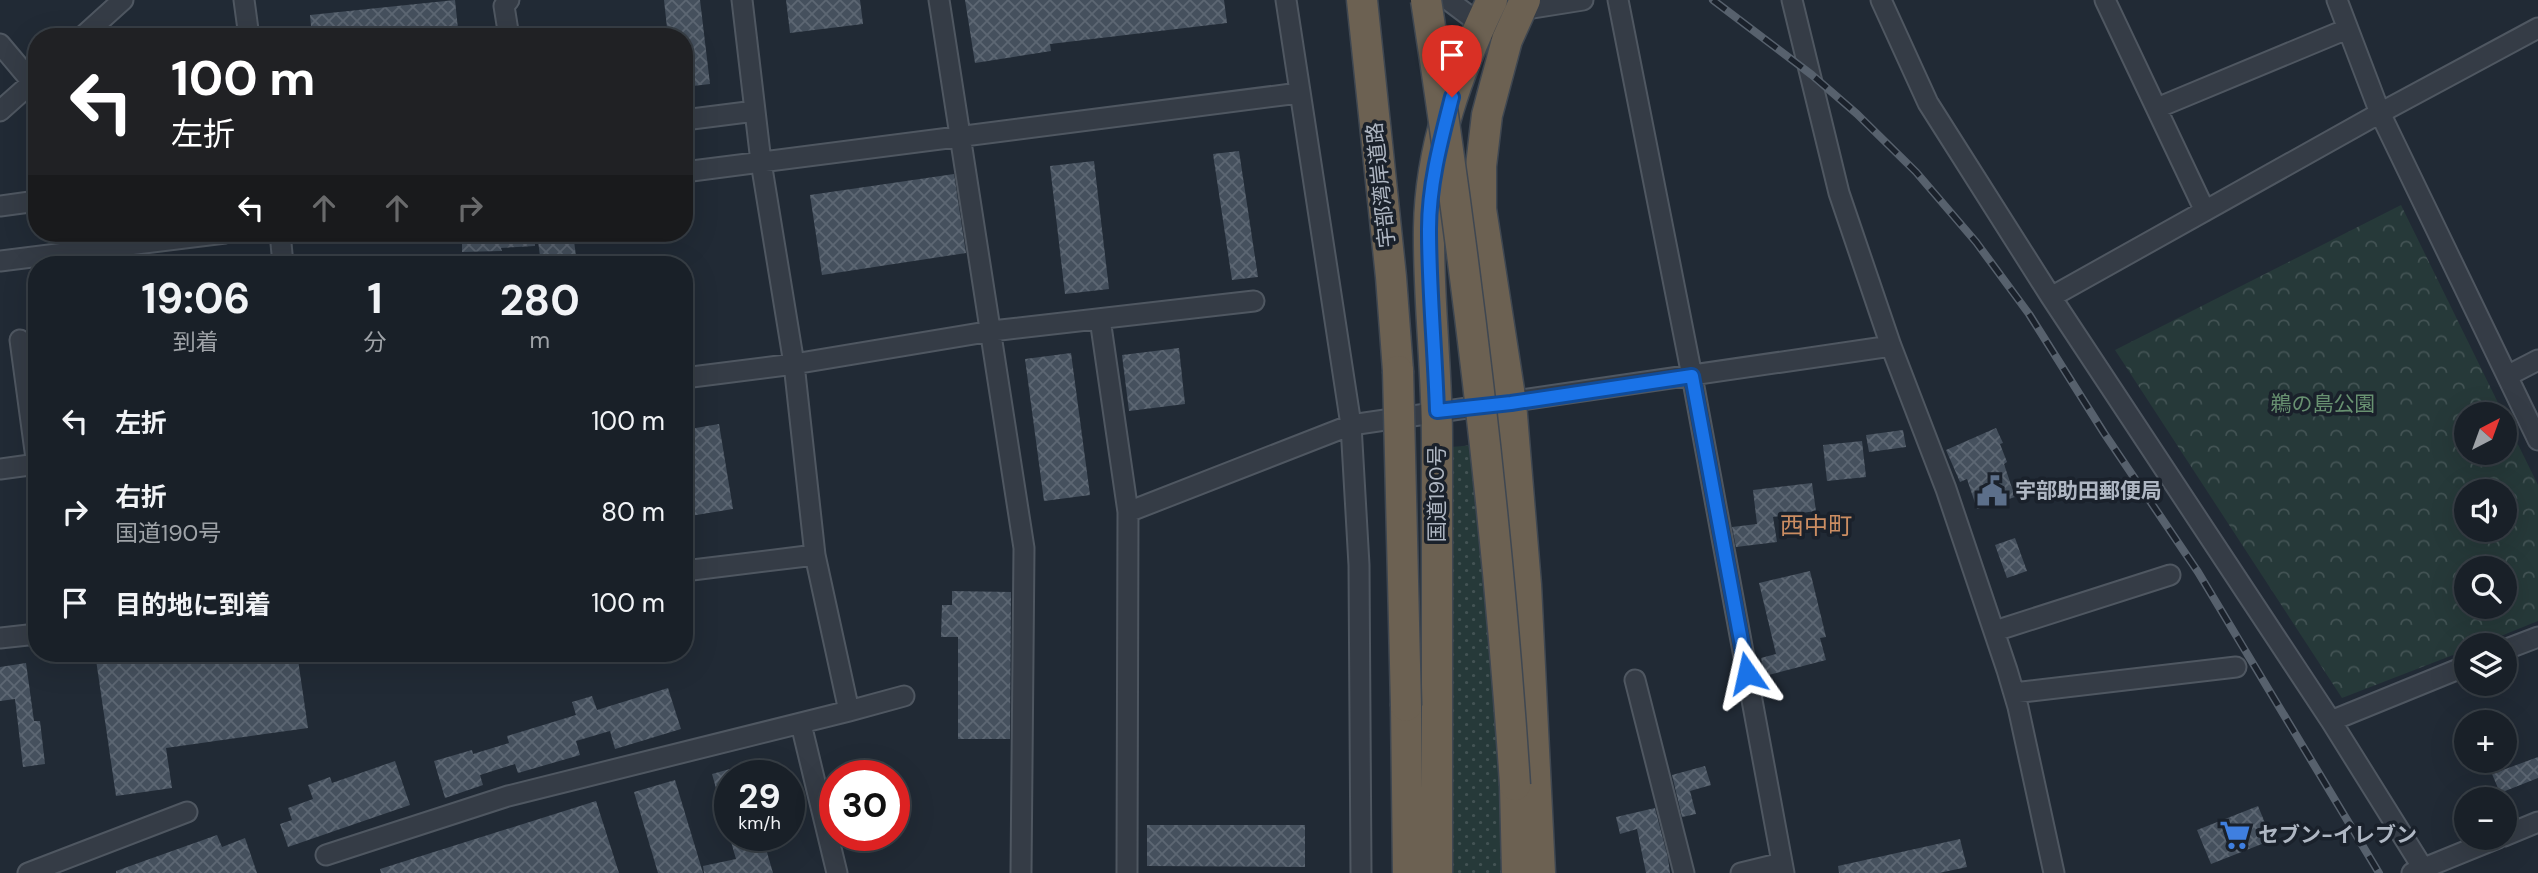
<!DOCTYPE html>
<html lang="ja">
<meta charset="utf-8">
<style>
:root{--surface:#192028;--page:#222830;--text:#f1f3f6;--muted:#9fa3a8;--line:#373e45}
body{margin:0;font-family:"DM Sans","Noto Sans JP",sans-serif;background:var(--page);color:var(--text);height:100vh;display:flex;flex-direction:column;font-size:26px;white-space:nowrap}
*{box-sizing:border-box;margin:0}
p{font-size:23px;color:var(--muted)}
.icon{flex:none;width:38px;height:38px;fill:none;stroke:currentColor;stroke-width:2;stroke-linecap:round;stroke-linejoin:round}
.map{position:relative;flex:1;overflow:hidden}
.drawer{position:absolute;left:28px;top:256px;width:665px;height:406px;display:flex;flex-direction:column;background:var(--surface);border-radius:28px;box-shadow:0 7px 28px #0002,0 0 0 2px var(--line)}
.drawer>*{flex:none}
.banner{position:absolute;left:28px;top:28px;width:665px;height:214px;border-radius:28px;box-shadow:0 7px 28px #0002,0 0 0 2px var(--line);background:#202124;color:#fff;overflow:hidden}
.needle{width:46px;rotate:41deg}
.tools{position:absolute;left:2454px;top:402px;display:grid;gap:14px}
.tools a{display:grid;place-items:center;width:63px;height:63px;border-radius:50%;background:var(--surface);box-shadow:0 7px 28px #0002,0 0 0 2px var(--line);font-size:35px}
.speed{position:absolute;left:714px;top:760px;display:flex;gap:14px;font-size:35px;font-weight:700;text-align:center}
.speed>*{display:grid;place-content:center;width:91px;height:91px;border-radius:50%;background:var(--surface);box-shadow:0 7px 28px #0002,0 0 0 2px var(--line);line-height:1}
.speed small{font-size:18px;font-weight:400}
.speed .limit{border:10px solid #d22;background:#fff;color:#111}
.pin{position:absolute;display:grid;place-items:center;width:60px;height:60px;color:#fff;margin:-72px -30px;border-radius:50% 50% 50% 0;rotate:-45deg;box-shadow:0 0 7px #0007}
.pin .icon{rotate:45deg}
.me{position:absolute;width:77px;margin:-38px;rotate:349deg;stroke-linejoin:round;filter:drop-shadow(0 0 5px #0008)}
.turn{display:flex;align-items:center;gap:24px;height:147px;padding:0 28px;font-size:32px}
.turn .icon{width:91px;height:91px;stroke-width:2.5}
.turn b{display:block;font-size:49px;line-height:60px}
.lanes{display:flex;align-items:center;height:66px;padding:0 28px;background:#0003;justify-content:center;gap:35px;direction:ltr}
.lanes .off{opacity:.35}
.eta{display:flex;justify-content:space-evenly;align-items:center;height:119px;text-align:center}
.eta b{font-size:42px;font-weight:700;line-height:49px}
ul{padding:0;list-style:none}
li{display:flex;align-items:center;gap:21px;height:91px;padding:0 28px}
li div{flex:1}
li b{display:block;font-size:26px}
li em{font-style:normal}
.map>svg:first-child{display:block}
</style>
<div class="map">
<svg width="2538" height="873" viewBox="0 0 2538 873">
<defs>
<pattern id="grass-dots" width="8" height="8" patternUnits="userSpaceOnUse" patternTransform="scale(1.75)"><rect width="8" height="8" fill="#263939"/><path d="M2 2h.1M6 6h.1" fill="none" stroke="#435354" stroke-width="1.8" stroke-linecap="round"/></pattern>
<pattern id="park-crowns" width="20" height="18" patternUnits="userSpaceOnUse" patternTransform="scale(1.75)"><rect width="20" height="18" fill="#263939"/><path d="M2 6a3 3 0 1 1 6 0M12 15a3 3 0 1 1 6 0" fill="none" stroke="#435354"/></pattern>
<pattern id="building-cross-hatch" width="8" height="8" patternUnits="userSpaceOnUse" patternTransform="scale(1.75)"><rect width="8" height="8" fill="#45505d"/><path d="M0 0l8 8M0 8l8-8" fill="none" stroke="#5d6773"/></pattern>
</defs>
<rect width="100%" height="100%" fill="#212a35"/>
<path fill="url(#grass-dots)" d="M 1474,445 L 1481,502 L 1506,873 L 1450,873 L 1451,447 Z"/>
<path fill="url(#park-crowns)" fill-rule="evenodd" d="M 2401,205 L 2504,415 L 2466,415 L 2466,453 L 2504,453 L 2504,416 L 2538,485 L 2538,621 L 2476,646 L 2466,646 L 2466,650 L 2342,698 L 2115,350 ZM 2466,492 L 2504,492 L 2504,530 L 2466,530 ZM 2466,569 L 2504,569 L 2504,607 L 2466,607 Z"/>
<path fill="url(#building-cross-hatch)" d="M 455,0 L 458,29 L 387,37 L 312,37 L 310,15 Z
M 664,0 L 700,0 L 710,84 L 684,87 L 684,37 L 668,37 Z
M 786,0 L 860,0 L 863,24 L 790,33 Z
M 965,0 L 1224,0 L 1227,23 L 1050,44 L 1051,51 L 975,63 Z
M 1239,151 L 1258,277 L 1232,280 L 1213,154 Z
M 1094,161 L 1109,289 L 1065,294 L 1050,166 Z
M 954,174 L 966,253 L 822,275 L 810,195 Z
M 462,233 L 535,233 L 535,246 L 501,248 L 502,251 L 462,252 Z
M 537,233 L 573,233 L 577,264 L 541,264 Z
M 1179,348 L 1185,404 L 1129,411 L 1122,355 Z
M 1071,353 L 1090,495 L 1044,501 L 1025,359 Z
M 719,424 L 733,509 L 684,517 L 684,430 Z
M 1996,428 L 2003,443 L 2000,444 L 2007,462 L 2004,464 L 2015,497 L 1977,509 L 1967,479 L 1960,482 L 1946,450 Z
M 1903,430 L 1906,447 L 1869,452 L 1866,435 Z
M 1862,441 L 1866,477 L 1827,481 L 1823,445 Z
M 1812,483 L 1816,511 L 1773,517 L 1777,542 L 1736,547 L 1732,527 L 1757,524 L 1753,490 Z
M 2015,538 L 2027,571 L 2007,578 L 1995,545 Z
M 1810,571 L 1826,637 L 1820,638 L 1826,660 L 1765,676 L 1761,658 L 1776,654 L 1759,583 Z
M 952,591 L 1011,592 L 1010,739 L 958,739 L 958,637 L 941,637 L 942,605 L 952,605 Z
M 95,653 L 152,653 L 152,655 L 172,653 L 297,653 L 308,728 L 166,748 L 172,788 L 116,796 Z
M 26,663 L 34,721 L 40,721 L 45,764 L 23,767 L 15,699 L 0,701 L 0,667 Z
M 668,688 L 681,729 L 615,749 L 610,731 L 576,741 L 580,755 L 518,773 L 515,764 L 480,775 L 483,785 L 445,798 L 434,761 L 472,750 L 473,754 L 509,743 L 507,736 L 576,715 L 572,702 L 592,696 L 597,710 Z
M 2538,757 L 2538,778 L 2500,793 L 2492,774 Z
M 395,761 L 410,805 L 288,847 L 280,824 L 292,820 L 288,808 L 313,799 L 308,785 L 330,777 L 332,783 Z
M 1705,766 L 1711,785 L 1690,791 L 1696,814 L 1682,817 L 1672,775 Z
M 730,769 L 730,819 L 725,820 L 712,774 Z
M 675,780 L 703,873 L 658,873 L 634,792 Z
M 596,801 L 619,873 L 381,873 L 380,869 Z
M 2258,806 L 2272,840 L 2211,864 L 2197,830 Z
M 1655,808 L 1668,858 L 1670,873 L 1646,873 L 1637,829 L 1620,834 L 1616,817 Z
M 1147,825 L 1305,825 L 1305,867 L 1147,866 Z
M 217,835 L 222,847 L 245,838 L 257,873 L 116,873 L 116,871 Z
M 729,835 L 762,835 L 773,873 L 704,873 L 703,866 L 736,859 Z
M 1960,839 L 1967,867 L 1939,873 L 1839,873 L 1838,866 Z"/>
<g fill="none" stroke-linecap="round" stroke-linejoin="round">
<g stroke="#4f5761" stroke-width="23">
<path id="minor" d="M 244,0 L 249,37
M 939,0 L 1024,548 L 1021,873
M 1286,0 L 1351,425 L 1359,565 L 1361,873
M 1448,0 L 1488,30
M 1618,0 L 1692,376 L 1784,873
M 1792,0 L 1839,193 L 1891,346 L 1946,489 L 2007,670 L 2018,707 L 2054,873
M 1881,0 L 1928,103 L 2051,297 L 2331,721 L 2426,873
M 2105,0 L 2205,211
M 2337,0 L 2380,113 L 2538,440
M 1520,10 L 1583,0
M 82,37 L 123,0
M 509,37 L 504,6 L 509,0
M 0,44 L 32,82
M 2157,108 L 2347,29
M 0,111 L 37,78
M 684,120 L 755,111
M 684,172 L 1299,93
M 0,206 L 37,201
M 280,233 L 283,264
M 0,261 L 225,233
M 2051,297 L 2380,113 L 2538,28
M 1100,319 L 1128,512 L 1127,873
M 20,340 L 37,466
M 2507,376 L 2538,360
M 684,378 L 794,364 L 992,331 L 1254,301
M 0,469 L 37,464
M 1128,512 L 1351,425 L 1891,346
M 815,555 L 849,711
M 684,571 L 815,555 L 794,364 L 761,162 L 742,0
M 1995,631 L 2170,575
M 0,638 L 37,634
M 2504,650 L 2538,637
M 1635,680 L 1684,873
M 2014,693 L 2236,667
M 2331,721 L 2466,666
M 801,724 L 837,873
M 2504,836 L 2538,822
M 326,855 L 508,796 L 849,711 L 904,696
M 28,873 L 187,812
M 1741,873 L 1782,863
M 2412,873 L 2498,838"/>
</g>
<g stroke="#3f4751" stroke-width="33">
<path id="highway" d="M 1362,0 L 1391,277 L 1398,371
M 1525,0 L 1507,40 L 1487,115 L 1481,166 L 1481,209 L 1511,403 L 1526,585 L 1540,873
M 1406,706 L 1408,873
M 1515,785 L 1517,873
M 1437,873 C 1437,728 1437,584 1437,439 C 1437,369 1428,298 1429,228 C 1430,148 1458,71 1492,0"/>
</g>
<use href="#minor" stroke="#353c46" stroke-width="19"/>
<use href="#highway" stroke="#6c6152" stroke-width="30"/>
<g stroke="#57616d" stroke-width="8">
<path id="rail" d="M 1713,0 L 1812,75 L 1857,114 L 1916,172 L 1976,242 L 2029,314 L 2104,433 L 2198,572 L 2379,873"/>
</g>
<use href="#rail" stroke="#1a212b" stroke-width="5" stroke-dasharray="16" stroke-linecap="butt"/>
<g stroke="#3f4751" stroke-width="33" stroke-linecap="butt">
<path id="highway-bridge" d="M 1426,0 C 1466,261 1498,522 1515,785
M 1398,371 L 1406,706"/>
</g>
<use href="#highway-bridge" stroke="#6c6152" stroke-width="30"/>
</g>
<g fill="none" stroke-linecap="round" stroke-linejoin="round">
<g stroke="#114b97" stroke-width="18">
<path id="route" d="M 1452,97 C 1441,140 1429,184 1429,229 C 1429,290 1435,351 1437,411 L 1511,403 L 1692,376 L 1747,673"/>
</g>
<use href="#route" stroke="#1a73e8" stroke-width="12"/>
</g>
<defs>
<g id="civic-bare" transform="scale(2.415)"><path d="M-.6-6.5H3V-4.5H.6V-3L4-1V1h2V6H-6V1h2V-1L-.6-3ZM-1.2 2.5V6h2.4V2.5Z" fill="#5c6f8a" stroke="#1a212b" stroke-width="2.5" paint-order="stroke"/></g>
<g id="supermarket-bare" transform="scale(2.415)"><path d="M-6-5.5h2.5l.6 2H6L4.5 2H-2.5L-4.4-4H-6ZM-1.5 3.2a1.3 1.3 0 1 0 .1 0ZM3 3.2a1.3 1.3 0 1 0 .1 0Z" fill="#3f7fe0" stroke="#1a212b" stroke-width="2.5" paint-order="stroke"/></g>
</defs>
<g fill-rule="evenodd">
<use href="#civic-bare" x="1992" y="491"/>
<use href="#supermarket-bare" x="2235" y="835"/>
</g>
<g text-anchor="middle" stroke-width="7" stroke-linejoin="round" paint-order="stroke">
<g font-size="21" fill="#afb7c3" stroke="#1a212b">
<text transform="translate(1381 185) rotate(-96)" y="7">宇部湾岸道路</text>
<text transform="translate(1437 494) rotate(-90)" y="7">国道190号</text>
</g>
<g font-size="21" fill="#689171" stroke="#1a212b">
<text x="2323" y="411">鵜の島公園</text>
</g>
<g font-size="21" font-weight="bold" fill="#afb7c3" stroke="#1a212b" text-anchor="start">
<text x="2015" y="498">宇部助田郵便局</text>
<text x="2258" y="842">セブン-イレブン</text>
</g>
<g font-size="24" fill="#cb8d62" stroke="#1a212b">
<text x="1816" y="534">西中町</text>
</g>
</g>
</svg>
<div class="tools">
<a><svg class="needle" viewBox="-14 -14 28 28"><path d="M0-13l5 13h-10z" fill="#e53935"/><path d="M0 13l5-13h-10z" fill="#9fa3a8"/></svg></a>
<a><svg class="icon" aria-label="sound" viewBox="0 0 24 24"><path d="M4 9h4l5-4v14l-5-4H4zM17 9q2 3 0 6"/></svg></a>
<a><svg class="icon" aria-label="search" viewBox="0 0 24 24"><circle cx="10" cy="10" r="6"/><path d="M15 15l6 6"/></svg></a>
<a><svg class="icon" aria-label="layers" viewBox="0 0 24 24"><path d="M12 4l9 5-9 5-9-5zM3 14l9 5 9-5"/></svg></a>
<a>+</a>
<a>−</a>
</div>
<div class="speed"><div>29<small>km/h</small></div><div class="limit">30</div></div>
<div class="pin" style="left:1452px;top:97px;background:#d93025"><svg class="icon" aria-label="arrive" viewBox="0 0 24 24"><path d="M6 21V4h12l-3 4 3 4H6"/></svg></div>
<svg class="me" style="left:1747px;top:673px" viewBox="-20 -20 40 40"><path d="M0-17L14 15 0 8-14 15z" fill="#1a73e8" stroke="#fff" stroke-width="4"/></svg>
<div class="banner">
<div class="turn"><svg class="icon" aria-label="left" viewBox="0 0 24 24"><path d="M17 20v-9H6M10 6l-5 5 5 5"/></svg><div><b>100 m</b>左折</div></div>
<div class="lanes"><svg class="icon" aria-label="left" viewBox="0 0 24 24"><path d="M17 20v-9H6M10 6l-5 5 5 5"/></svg><svg class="icon off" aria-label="ahead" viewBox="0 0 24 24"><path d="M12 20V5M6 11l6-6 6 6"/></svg><svg class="icon off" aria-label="ahead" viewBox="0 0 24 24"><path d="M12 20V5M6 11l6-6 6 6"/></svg><svg class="icon off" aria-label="right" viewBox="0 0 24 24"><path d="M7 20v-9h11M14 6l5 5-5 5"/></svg></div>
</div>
<section class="drawer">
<div class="eta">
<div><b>19:06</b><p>到着</p></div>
<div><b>1</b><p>分</p></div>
<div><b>280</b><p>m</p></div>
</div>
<ul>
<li><svg class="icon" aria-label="left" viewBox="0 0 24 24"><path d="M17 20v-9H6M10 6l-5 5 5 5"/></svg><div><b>左折</b></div><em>100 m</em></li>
<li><svg class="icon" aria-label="right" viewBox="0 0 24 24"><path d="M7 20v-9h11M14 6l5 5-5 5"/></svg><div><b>右折</b><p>国道190号</p></div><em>80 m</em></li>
<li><svg class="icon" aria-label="arrive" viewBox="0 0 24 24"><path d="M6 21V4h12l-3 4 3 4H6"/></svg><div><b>目的地に到着</b></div><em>100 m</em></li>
</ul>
</section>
</div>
